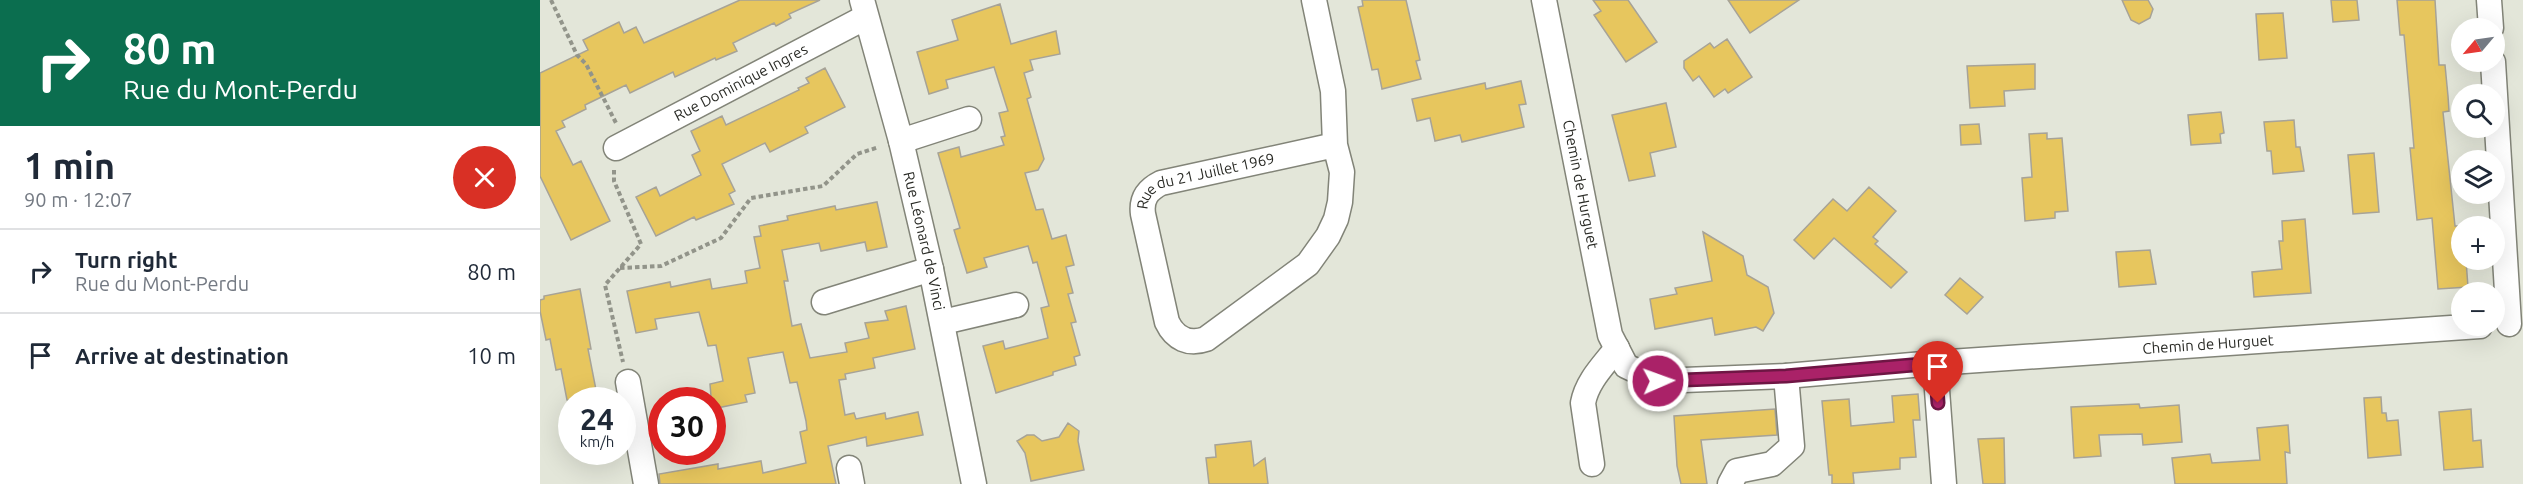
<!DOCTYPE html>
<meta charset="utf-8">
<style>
:root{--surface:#fff;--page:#f6f6f7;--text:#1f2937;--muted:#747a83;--line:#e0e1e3}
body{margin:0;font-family:Ubuntu,sans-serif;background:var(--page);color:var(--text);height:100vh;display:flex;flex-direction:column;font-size:22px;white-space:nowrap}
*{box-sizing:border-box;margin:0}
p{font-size:20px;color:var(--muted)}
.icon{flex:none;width:33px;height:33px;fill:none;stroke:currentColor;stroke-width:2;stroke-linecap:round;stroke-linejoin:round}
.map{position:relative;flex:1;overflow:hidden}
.drawer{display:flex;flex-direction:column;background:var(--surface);width:540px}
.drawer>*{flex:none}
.hud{background:#0b6e4f;color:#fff;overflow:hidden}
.needle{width:39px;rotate:241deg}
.tools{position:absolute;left:1911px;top:18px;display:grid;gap:12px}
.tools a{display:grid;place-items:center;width:54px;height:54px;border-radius:50%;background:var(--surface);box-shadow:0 6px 24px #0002;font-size:30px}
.speed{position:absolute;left:18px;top:387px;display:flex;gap:12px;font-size:30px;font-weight:700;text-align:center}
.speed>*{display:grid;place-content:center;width:78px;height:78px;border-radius:50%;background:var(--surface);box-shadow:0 6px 24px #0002;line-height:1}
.speed small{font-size:15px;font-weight:400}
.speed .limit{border:9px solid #d22;background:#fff;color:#111}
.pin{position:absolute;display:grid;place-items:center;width:51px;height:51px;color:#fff;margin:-62px -26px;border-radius:50% 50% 50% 0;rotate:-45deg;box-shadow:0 0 6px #0007}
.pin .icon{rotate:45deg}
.me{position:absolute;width:66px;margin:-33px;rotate:88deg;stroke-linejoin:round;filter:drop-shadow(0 0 4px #0008)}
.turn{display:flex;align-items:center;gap:21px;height:126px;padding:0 24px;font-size:27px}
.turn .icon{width:78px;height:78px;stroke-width:2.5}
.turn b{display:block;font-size:42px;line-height:51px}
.round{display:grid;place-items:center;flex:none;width:63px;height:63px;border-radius:32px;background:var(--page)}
.summary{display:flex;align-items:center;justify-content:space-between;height:102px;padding:0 24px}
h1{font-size:36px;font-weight:700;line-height:45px}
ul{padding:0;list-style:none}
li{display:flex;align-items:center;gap:18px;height:84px;padding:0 24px;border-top:2px solid var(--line)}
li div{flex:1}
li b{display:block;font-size:22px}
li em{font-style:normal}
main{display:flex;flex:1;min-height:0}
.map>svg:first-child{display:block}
</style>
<main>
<section class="drawer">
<div class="hud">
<div class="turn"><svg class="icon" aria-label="right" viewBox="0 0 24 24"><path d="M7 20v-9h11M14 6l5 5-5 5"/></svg><div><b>80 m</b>Rue du Mont-Perdu</div></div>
</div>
<div class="summary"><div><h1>1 min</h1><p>90 m · 12:07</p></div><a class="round" style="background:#d93025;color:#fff"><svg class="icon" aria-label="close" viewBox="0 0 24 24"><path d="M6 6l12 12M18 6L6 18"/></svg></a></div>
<ul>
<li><svg class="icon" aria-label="right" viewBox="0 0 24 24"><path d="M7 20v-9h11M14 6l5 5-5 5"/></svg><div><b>Turn right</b><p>Rue du Mont-Perdu</p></div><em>80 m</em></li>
<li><svg class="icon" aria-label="arrive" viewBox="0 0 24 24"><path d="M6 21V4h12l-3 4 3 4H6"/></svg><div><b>Arrive at destination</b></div><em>10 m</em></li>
</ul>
</section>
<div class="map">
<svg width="1983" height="484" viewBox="0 0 1983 484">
<rect width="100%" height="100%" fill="#e3e6d9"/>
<path fill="#e7c65e" stroke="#a7a397" stroke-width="1.5" d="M 200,0 L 280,0 L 249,14 L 251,18 L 236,26 L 234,23 L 193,43 L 197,51 L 176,60 L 175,58 L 135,77 L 133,72 L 90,93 L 86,85 L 45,105 L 46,109 L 22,121 L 25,127 L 16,131 L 33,165 L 41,161 L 70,221 L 31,240 L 0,176 L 0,73 L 48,50 L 43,40 L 79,22 L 84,33 L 96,27 L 104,43 Z
M 822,0 L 866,0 L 880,60 L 876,61 L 881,79 L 842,89 L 838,69 L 832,70 L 818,7 L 823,6 Z
M 1053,0 L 1088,0 L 1117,42 L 1086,62 L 1054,15 L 1061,11 Z
M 1188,0 L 1259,0 L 1210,33 Z
M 1582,0 L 1608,0 L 1613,9 L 1610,18 L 1599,24 L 1591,20 Z
M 1791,0 L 1817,0 L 1819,20 L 1793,22 Z
M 1857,0 L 1895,0 L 1899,65 L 1905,65 L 1908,96 L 1909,111 L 1903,112 L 1915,226 L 1923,226 L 1922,260 L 1926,260 L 1928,287 L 1898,289 L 1892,218 L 1877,220 L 1870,148 L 1874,148 L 1864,35 L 1860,35 Z
M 460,4 L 471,44 L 516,31 L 520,54 L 490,60 L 493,70 L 484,73 L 491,97 L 487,99 L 504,159 L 498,170 L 485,173 L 496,210 L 503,209 L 512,239 L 526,235 L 534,265 L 526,267 L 533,293 L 528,294 L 536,322 L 531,323 L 540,355 L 534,357 L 536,365 L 513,372 L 513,375 L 456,393 L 443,346 L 463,341 L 465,349 L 508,338 L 501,308 L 509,306 L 497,262 L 493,263 L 488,246 L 444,258 L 447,267 L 427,273 L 414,230 L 420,228 L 398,153 L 419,147 L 421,157 L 464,145 L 461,137 L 465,136 L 459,113 L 468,111 L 454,67 L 406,80 L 408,88 L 389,94 L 377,52 L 418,40 L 412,20 Z
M 1743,13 L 1747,58 L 1719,60 L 1716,14 Z
M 1187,39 L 1212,77 L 1188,93 L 1185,89 L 1174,97 L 1159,76 L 1153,81 L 1144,68 L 1144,61 L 1170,43 L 1174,48 Z
M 1495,64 L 1495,89 L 1464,91 L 1465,106 L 1430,108 L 1427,66 Z
M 285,68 L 305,107 L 265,127 L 268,133 L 230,152 L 225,143 L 182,164 L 195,191 L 189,194 L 194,204 L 156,220 L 154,217 L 116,236 L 96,197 L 116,187 L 120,196 L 161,175 L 152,155 L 160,151 L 151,131 L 182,116 L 186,125 L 259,90 L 258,88 L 269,83 L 266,78 Z
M 981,81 L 986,104 L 979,105 L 984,127 L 922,142 L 920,135 L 895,141 L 890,118 L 877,121 L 872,99 L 945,83 L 946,89 Z
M 1126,103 L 1136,147 L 1110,153 L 1115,176 L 1089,181 L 1072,115 Z
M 1681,112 L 1684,133 L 1680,134 L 1681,143 L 1651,145 L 1648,115 Z
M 1754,120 L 1756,147 L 1760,147 L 1764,171 L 1733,174 L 1731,151 L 1727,151 L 1724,122 Z
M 1439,124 L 1441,144 L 1421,145 L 1420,125 Z
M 1507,133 L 1507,139 L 1522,138 L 1528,211 L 1515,212 L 1515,218 L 1485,221 L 1482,178 L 1492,177 L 1489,134 Z
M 1834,153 L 1839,212 L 1813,214 L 1808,155 Z
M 1329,187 L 1356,211 L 1333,237 L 1338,241 L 1335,244 L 1367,272 L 1351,288 L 1294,238 L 1274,259 L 1254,240 L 1293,199 L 1307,211 Z
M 337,202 L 347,247 L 327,251 L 325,242 L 281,251 L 279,243 L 242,250 L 248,281 L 244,281 L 252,326 L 261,324 L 270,358 L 307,352 L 305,343 L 329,338 L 325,323 L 348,320 L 345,311 L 366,306 L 375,349 L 333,358 L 335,368 L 305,374 L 306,379 L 299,380 L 305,415 L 314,413 L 316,419 L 345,413 L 346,419 L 378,412 L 383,435 L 327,446 L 326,437 L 288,446 L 296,484 L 120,484 L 119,474 L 178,464 L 178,469 L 221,461 L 223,473 L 266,463 L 260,432 L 267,430 L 266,421 L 257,382 L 250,383 L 243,352 L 208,358 L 215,393 L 205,395 L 207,402 L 172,409 L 170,384 L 183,381 L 176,345 L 168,346 L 159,312 L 115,319 L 117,329 L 96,333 L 87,291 L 130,282 L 131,287 L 170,279 L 172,289 L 207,283 L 205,271 L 220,268 L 214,237 L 221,236 L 219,226 L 248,220 L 247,216 L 295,206 L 296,210 Z
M 1765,219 L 1771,293 L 1714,297 L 1712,272 L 1742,269 L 1739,241 L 1743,241 L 1742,221 Z
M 1163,232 L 1203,256 L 1207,275 L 1228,287 L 1234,313 L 1223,331 L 1216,327 L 1175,335 L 1172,318 L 1115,329 L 1110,299 L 1137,294 L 1135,288 L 1172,281 Z
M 1610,250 L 1616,284 L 1579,287 L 1576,252 Z
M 1420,278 L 1443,297 L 1427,314 L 1405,295 Z
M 40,289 L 51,349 L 48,349 L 58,400 L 27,400 L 21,369 L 16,370 L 10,339 L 6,340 L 0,311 L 0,300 L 4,299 L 4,296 Z
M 1378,394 L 1380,420 L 1373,420 L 1376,457 L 1360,458 L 1360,469 L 1313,473 L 1314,484 L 1292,484 L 1292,475 L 1289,475 L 1282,401 L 1309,399 L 1311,426 L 1354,422 L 1352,396 Z
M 1841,397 L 1842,413 L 1846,413 L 1847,421 L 1858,420 L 1861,455 L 1828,458 L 1824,398 Z
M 1599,404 L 1600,408 L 1639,405 L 1642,442 L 1603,445 L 1602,434 L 1559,435 L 1561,456 L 1534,458 L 1531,407 Z
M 1235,409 L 1237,435 L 1161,440 L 1167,484 L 1141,484 L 1137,466 L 1134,416 Z
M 1931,409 L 1933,441 L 1941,440 L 1943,467 L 1904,470 L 1899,412 Z
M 528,423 L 539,431 L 538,441 L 544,470 L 491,481 L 485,453 L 477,441 L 487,435 L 494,435 L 502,441 L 519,437 Z
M 1748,425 L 1750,453 L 1745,452 L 1747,484 L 1635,484 L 1632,458 L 1670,454 L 1672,463 L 1720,460 L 1717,428 Z
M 1464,438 L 1465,484 L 1443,484 L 1438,439 Z
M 711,441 L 714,466 L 725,458 L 728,484 L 669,484 L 666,458 L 676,457 L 675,445 Z"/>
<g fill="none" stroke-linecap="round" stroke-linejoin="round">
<g stroke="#828478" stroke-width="27">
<g id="minor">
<path id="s1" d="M 322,0 L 361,141 L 391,269 L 434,484"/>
<path id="s2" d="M 774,0 L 793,91 L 795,145 L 802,172 L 800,202 L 796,219 L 788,236 L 768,264 L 666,339 C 649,345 635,339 627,322 L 603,214 C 601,199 607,190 621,183 L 795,145"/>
<path id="s3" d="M 1004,0 L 1070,335 L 1086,366 L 1118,381 L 1246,376 L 1395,363 L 1940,326"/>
<path d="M 1949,0 L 1951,28"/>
<path d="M 1953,62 L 1969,324"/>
<path d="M 361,141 L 429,119"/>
<path id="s4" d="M 76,148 L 326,17"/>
<path d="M 284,302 L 391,269"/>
<path d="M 403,322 L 476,305"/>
<path d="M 1395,363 L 1404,484"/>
<path d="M 88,382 L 106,484"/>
<path d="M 1052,464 L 1043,403 C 1047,381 1064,365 1077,348"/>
<path d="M 309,468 L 312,484"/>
<path d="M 1190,484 L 1197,471 L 1232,464 L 1252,446 L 1246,376"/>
</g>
</g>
<path stroke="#92948a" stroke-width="4" stroke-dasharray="4.5 3" stroke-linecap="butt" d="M 11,0 L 37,55 L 46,64 L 76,123
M 74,170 L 74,181 L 101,244 L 65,285 L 83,362
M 80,268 L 121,266 L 181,238 L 211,198 L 283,186 L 317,154 L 339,147"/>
<use href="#minor" stroke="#fff" stroke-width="24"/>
</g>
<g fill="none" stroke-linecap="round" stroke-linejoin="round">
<g stroke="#6e1644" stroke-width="15">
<path id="route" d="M 1118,381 L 1246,376 L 1395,363 L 1398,403"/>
</g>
<use href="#route" stroke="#aa2268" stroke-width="10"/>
</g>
<g text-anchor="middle" stroke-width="5" stroke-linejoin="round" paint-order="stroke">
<g font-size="15" fill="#2a2b26" stroke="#e3e6d9">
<text dy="5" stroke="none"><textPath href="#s4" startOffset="141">Rue Dominique Ingres</textPath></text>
<text dy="5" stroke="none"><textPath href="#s3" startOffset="188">Chemin de Hurguet</textPath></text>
<text dy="5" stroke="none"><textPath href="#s2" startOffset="640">Rue du 21 Juillet 1969</textPath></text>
<text dy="5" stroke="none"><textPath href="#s1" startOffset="249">Rue Léonard de Vinci</textPath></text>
<text dy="5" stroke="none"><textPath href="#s3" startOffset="963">Chemin de Hurguet</textPath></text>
</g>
</g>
</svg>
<div class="tools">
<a><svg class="needle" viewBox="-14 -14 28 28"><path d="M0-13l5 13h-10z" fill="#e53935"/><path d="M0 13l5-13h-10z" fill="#747a83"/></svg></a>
<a><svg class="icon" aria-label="search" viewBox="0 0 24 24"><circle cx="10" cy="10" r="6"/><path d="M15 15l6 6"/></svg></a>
<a><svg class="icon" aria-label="layers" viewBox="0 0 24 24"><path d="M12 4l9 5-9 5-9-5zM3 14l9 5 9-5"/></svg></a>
<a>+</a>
<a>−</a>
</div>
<div class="speed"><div>24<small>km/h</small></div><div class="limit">30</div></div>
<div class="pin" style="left:1398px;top:403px;background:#d93025"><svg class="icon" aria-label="arrive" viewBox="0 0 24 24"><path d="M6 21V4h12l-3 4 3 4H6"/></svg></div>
<svg class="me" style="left:1118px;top:381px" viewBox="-20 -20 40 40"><circle r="17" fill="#aa2268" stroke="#fff" stroke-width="3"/><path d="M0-11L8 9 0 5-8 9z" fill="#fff"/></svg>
</div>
</main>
